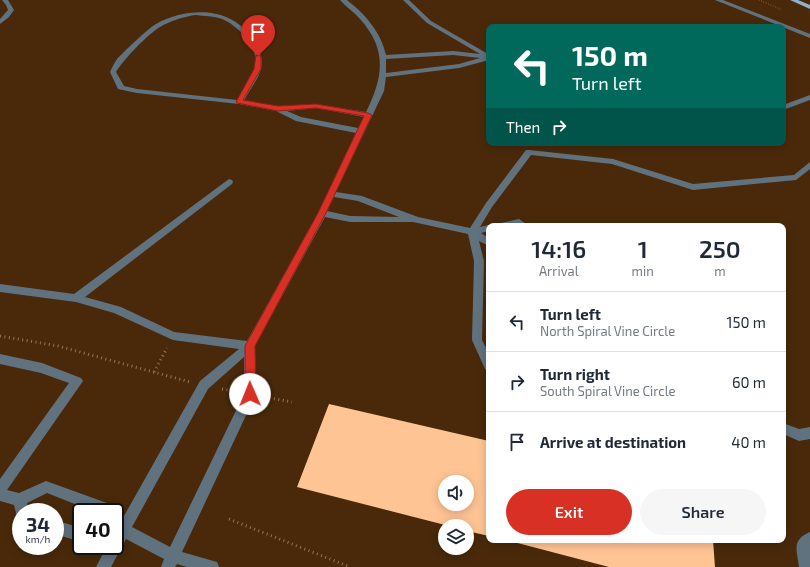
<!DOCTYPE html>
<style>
:root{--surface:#fff;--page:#f6f6f7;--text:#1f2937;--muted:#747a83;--line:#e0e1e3;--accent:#d93025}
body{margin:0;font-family:"Exo 2",sans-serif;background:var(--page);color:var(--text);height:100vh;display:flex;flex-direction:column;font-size:15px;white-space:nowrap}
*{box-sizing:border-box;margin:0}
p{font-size:13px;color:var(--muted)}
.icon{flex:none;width:22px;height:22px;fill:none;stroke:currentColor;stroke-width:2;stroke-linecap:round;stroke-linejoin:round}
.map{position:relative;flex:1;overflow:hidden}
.drawer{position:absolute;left:486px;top:223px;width:300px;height:320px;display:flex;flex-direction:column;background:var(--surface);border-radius:8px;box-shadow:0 2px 10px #0003}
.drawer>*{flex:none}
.top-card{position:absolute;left:486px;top:24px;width:300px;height:122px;border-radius:8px;box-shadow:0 2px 10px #0003;background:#00695c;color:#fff;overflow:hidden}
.buttons{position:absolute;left:438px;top:475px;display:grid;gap:8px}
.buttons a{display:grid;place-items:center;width:36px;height:36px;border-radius:50%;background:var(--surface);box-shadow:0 2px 10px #0003;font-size:20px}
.speed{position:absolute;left:12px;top:503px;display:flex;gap:8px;font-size:20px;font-weight:700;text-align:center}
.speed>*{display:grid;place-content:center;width:52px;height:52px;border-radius:50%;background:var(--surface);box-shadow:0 2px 10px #0003;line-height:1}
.speed small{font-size:10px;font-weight:400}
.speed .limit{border:2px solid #111;border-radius:6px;background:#fff;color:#111}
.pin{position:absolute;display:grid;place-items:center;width:34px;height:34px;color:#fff;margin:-41px -17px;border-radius:50% 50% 50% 0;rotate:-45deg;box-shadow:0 0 4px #0007}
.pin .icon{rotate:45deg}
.me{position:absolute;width:44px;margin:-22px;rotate:359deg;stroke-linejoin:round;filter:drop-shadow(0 0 3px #0008)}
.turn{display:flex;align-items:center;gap:14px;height:84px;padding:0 20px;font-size:18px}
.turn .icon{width:52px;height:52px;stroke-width:2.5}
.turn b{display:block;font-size:28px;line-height:34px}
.then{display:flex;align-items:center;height:38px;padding:0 20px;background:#0003;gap:8px;font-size:15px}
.eta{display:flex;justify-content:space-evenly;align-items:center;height:68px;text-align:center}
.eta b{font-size:24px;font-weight:600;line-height:28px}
.primary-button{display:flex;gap:8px;margin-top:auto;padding:8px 20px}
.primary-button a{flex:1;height:46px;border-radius:24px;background:var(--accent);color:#fff;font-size:16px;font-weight:600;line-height:46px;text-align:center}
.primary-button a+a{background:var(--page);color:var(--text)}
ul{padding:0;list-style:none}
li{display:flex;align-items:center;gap:12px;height:60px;padding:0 20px;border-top:1px solid var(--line)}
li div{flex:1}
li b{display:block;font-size:15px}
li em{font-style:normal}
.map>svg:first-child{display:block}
</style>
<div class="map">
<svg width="810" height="567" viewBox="0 0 810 567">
<rect width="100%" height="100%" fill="#49290a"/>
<path fill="#ffc494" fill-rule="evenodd" d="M 329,404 L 489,441 L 489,536 L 467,531 L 467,526 L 449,526 L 297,487 ZM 445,482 L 467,482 L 467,504 L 445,504 Z
M 506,540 L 713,540 L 715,567 L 609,567 Z"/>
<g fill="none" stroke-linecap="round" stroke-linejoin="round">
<path stroke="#91755c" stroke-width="1.5" stroke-dasharray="0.5 2" stroke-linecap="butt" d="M 759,0 L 782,10"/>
<path stroke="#91755c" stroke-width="3" stroke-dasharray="1 3.5" stroke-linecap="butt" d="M 0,336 L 58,346 L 190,382
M 154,372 L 167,348
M 222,389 L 235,391
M 265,397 L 292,402
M 229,519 L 350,567"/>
<path fill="#61727f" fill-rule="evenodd" d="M 2,0 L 8,0 L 14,10 L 9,17 L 0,24 L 0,19 L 8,10 L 6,5 Z
M 340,0 L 347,0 C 365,14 381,32 386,55 L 453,51 L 480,54 L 427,23 L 403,0 L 409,0 L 431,21 L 488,54 L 489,60 L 459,68 L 386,77 L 384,91 L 336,192 L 362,196 L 418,217 L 470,228 L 486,203 L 526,150 L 529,150 L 613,159 L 693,184 L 794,175 L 810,162 L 810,169 L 796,180 L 693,190 L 612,164 L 531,155 L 492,207 L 480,227 L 489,225 L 492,226 L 489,226 L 489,231 L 481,233 L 489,238 L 489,246 L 479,241 L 484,261 L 482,340 L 489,354 L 489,371 L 485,369 L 472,340 L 474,261 L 468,234 L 413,222 L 350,222 L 325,217 L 255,346 L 256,394 L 182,552 L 217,562 L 219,567 L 187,567 L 177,564 L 175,567 L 161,567 L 164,559 L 126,539 L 111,567 L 96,567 L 107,546 L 115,546 L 115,512 L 95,512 L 47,493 L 27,503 L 29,512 L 21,512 L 21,518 L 17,517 L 14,505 L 0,501 L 0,479 L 69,383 L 41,373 L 0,364 L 0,354 L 42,363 L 81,378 L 83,381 L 7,490 L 19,493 L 46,481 L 118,507 L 124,516 L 200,381 L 239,349 L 173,340 L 114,313 L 76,302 L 0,292 L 0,284 L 74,294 L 229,179 L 232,180 L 233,182 L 232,184 L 85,297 L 121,307 L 174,332 L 247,341 L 318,213 L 356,133 L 296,121 L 276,111 L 239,104 L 137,93 L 118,89 L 110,72 C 112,68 114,63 117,59 C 125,51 147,29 156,24 C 187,7 230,6 252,38 C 258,46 264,58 261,69 C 259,78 248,92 244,101 L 278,107 L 316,104 L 366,112 C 383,78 388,50 360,19 C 354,12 346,7 340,0 ZM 195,15 C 204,16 214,16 222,19 C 239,26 262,50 254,70 C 250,80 242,90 237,100 L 137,89 L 124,86 L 116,72 C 123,60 148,34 160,27 C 170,21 183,17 195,15 ZM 453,55 L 480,58 L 459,64 L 386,73 L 386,59 ZM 316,108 L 364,117 L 358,128 L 301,117 L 287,111 ZM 334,197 L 358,201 L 399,217 L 350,216 L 327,211 ZM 244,357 L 244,394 L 170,547 L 132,527 L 208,389 Z
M 715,0 L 723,0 L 810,34 L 810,38 Z
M 810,95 L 810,100 L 783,110 L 783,105 Z
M 519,219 L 529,226 L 494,226 L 496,224 Z
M 783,423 L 799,429 L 810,427 L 810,439 L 799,441 L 783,434 Z
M 55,520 L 81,528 L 81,542 L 55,534 Z
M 810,532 L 810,567 L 799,567 C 797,550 791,540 810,532 Z"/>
<path fill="#8eb2cc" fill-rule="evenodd" d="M 790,0 L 798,0 L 810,5 L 810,9 Z"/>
</g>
<path fill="#d93025" stroke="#8d1f18" d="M 256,55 L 261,56 L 261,69 L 243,100 L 278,106 L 316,104 L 368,113 L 372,115 L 326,213 L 255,346 L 256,394 L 254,397 L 250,399 L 247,397 L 245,394 L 245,346 L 318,213 L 364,116 L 316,108 L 278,111 L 237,103 L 236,102 L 254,69 Z"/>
</svg>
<div class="buttons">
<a><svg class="icon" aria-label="sound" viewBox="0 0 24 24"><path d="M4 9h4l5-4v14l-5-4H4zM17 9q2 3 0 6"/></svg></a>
<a><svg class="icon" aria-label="layers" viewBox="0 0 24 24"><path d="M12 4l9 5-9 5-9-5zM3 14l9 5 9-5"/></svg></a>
</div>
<div class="speed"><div>34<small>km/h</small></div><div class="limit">40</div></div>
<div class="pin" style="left:258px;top:56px;background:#d93025"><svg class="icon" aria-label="arrive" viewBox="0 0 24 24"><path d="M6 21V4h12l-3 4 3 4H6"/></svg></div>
<svg class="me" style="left:250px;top:394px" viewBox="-20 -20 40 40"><circle r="19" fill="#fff"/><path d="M0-13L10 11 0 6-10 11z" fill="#d93025"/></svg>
<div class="top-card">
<div class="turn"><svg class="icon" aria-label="left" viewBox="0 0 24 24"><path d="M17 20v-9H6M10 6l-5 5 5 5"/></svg><div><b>150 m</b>Turn left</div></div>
<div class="then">Then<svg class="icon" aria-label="right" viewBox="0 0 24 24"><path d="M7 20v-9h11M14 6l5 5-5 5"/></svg></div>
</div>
<section class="drawer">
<div class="eta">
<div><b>14:16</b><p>Arrival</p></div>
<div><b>1</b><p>min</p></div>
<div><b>250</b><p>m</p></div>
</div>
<ul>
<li><svg class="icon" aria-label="left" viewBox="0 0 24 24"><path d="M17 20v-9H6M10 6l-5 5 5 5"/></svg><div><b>Turn left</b><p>North Spiral Vine Circle</p></div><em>150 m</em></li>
<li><svg class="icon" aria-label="right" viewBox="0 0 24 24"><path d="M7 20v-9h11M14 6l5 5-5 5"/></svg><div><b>Turn right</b><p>South Spiral Vine Circle</p></div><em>60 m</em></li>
<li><svg class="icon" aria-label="arrive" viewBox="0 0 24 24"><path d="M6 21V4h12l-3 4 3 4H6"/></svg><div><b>Arrive at destination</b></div><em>40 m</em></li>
</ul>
<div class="primary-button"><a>Exit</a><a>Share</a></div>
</section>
</div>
